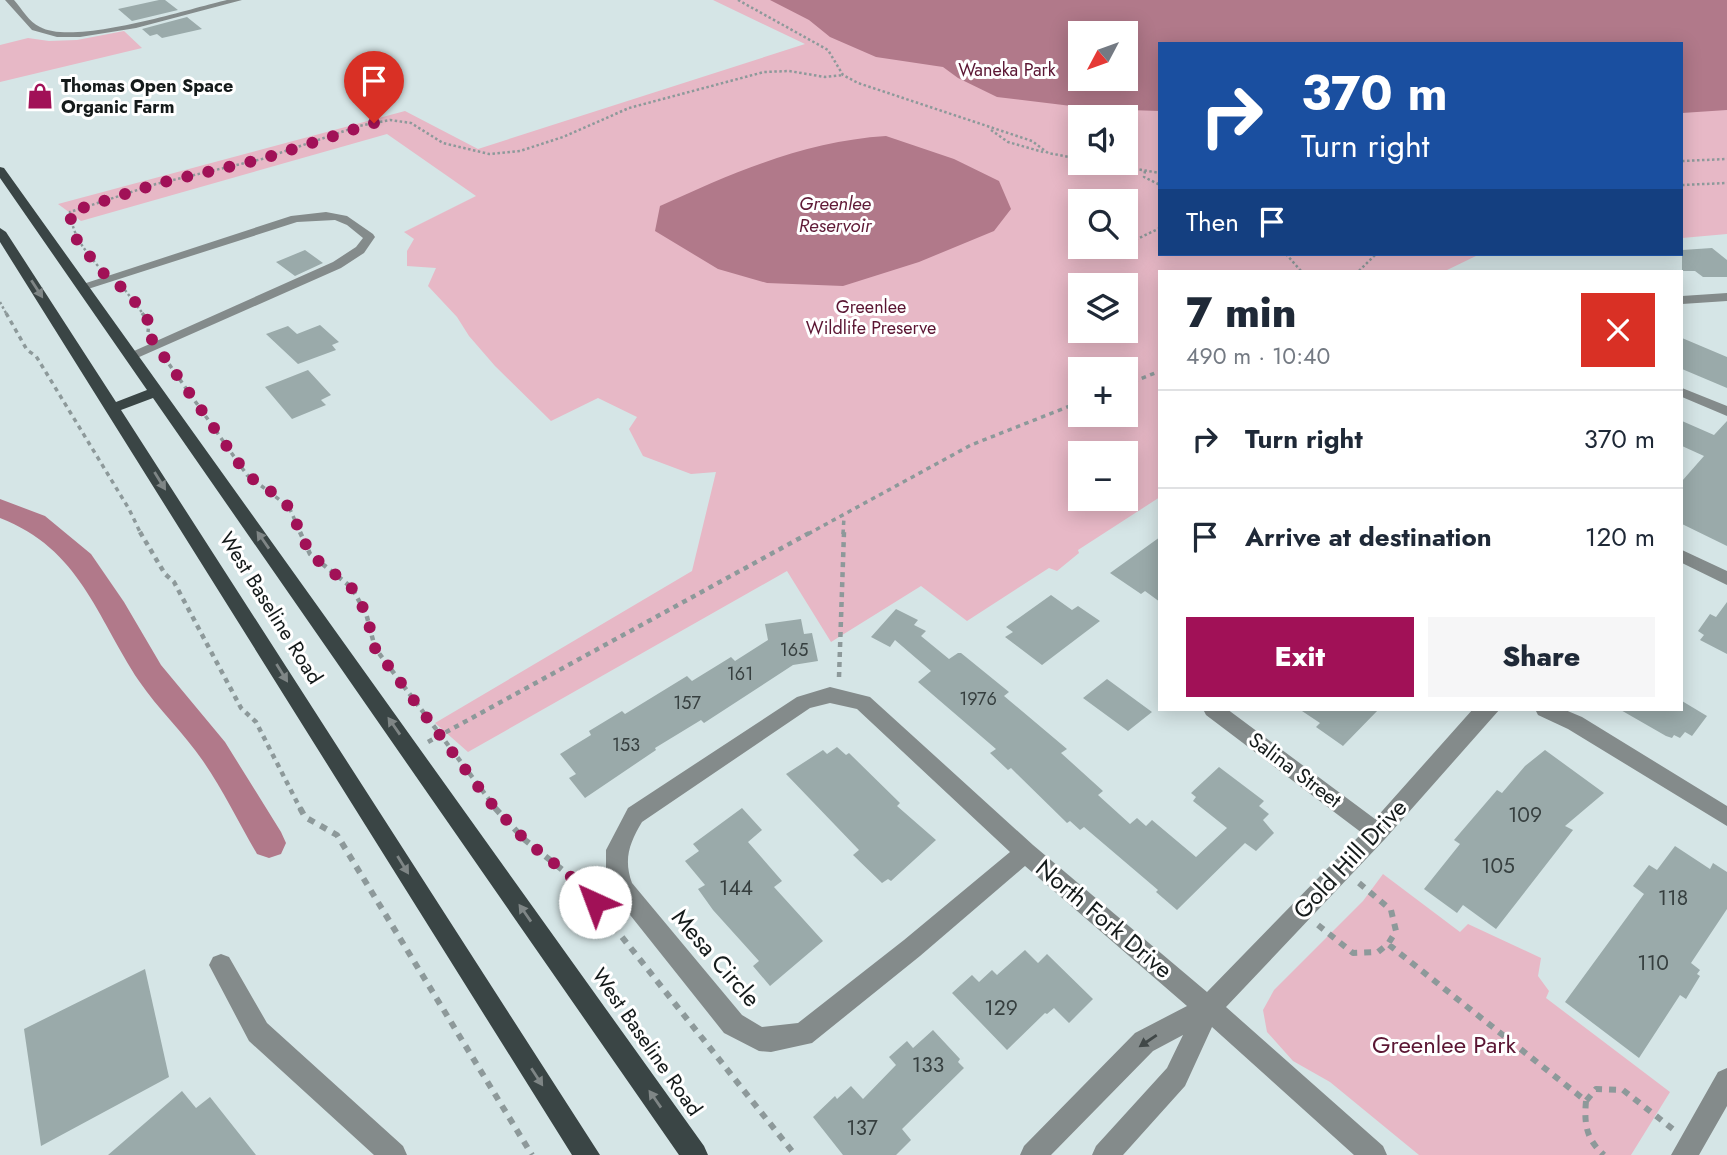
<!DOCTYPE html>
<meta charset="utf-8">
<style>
:root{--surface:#fff;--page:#f6f6f7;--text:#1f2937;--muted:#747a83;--line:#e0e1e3;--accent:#a11157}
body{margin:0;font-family:Jost,sans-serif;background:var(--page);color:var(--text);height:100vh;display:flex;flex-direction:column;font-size:26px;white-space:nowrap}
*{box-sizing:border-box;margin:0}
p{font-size:23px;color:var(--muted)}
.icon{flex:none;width:38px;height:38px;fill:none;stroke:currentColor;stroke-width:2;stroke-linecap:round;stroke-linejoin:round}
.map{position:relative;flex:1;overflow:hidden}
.drawer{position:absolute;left:1158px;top:270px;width:525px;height:441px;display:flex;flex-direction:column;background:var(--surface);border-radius:0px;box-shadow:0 4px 18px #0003}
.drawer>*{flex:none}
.top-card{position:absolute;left:1158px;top:42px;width:525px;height:214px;border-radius:0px;box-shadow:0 4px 18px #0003;background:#1a4fa0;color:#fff;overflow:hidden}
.needle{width:46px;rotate:229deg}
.buttons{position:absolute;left:1068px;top:21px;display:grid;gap:14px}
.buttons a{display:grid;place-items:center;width:70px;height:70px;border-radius:0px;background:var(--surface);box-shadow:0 4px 18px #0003;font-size:35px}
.pin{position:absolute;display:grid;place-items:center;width:60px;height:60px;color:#fff;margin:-72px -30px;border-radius:50% 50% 50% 0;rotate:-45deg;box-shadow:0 0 7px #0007}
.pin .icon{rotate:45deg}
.me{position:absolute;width:77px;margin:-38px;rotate:317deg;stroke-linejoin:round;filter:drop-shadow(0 0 5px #0008)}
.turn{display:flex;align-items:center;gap:24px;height:147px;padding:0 28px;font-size:32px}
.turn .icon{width:91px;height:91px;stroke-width:2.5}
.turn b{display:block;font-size:49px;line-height:60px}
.then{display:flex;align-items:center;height:66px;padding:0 28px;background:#0003;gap:14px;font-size:26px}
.round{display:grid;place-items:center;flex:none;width:74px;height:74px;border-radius:0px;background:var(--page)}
.summary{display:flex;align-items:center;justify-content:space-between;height:119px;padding:0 28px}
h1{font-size:42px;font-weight:800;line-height:52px}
.cta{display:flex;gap:14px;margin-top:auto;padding:14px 28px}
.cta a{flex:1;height:80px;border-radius:0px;background:var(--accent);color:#fff;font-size:28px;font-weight:800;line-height:80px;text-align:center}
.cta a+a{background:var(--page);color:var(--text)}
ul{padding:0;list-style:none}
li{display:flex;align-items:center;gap:21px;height:98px;padding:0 28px;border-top:2px solid var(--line)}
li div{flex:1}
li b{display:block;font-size:26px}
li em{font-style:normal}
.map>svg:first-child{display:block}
</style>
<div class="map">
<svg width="1727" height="1155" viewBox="0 0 1727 1155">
<rect width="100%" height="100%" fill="#d5e5e6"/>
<path fill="#e7b8c6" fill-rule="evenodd" d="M 713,0 L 1727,0 L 1727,234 L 1682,238 L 1682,44 L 1160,44 L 1160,254 L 1495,254 L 1478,255 L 1445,271 L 1160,271 L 1160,497 L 1078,550 L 1079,553 L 1057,571 L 1049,568 L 967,621 L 921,586 L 831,642 L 787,571 L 468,752 L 435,723 L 692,571 L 716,472 L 691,474 L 643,456 L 629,429 L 637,417 L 598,398 L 551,421 L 495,366 L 469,336 L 457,317 L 428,286 L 436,268 L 407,266 L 407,251 L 414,239 L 404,232 L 476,196 L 387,134 L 81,221 L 58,204 L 405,111 L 478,149 L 805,44 ZM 1080,33 L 1125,33 L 1125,79 L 1080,79 ZM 1080,117 L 1125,117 L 1125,163 L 1080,163 ZM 1080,201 L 1125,201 L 1125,247 L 1080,247 ZM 1080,285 L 1125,285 L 1125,331 L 1080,331 ZM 1080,369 L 1125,369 L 1125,415 L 1080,415 ZM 1080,453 L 1125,453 L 1125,499 L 1080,499 Z
M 124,31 L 142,48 L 0,82 L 0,45 L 28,38 L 49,41 L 77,40 Z
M 1383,874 L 1460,932 L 1468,924 L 1541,958 L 1538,976 L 1549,991 L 1546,998 L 1670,1092 L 1631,1155 L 1419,1155 L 1330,1082 L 1293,1061 L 1267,1032 L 1263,1010 L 1274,990 L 1363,901 Z"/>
<path fill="#b1798a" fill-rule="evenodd" d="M 770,0 L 1727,0 L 1727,110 L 1682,113 L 1682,44 L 1160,44 L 1160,111 L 1096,109 L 997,97 L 958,78 L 943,67 L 876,57 L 830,37 L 809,20 ZM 1080,33 L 1125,33 L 1125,79 L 1080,79 Z
M 886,136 L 954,159 L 999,181 L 1011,209 L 994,231 L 919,262 L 843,286 L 767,283 L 718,269 L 655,231 L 660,206 C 732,173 805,141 886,136 Z"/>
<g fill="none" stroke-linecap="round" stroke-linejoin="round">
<path fill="#b1798a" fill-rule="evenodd" d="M 0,499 L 45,516 L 91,554 L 124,602 L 161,665 L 225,742 L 281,832 L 286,843 L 281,854 L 269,858 L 257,854 C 239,823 223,790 203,761 C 184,733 158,709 139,681 C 96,616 80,549 0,518 Z"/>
</g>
<path fill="#9aaaaa" d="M 159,0 L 165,0 L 178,10 L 132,21 L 118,9 Z
M 187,17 L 202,29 L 162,38 L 157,34 L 150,36 L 142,29 Z
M 1712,248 L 1727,260 L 1727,277 L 1703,277 L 1695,271 L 1682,271 L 1682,250 Z
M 305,250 L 323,263 L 295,276 L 276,262 Z
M 320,325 L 339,342 L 332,345 L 336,350 L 298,364 L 266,334 L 288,326 L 297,334 Z
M 1682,338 L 1727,357 L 1727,388 L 1682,369 Z
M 308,370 L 331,395 L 321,400 L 326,405 L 292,419 L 265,387 Z
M 1682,421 L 1714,435 L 1727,421 L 1727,546 L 1682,524 L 1682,481 L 1704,456 L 1682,446 Z
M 1160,537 L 1160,602 L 1145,591 L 1141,594 L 1110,573 Z
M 1051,595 L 1072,610 L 1078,606 L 1100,621 L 1042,665 L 1005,637 L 1013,632 L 1006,627 Z
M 1727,602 L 1727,654 L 1700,640 L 1704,635 L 1698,631 L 1710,614 L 1716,617 Z
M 896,609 L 918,620 L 914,625 L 926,631 L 921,636 L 949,659 L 958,653 L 961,653 L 1009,692 L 1004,696 L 1067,749 L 1061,753 L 1103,791 L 1098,795 L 1130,824 L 1137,818 L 1146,826 L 1152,820 L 1196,857 L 1227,828 L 1193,801 L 1196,797 L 1191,793 L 1219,767 L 1264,801 L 1259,806 L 1269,814 L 1263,820 L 1274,833 L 1256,851 L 1245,843 L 1177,910 L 1156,892 L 1158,890 L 1084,827 L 1080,830 L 1070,821 L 1067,823 L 1011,768 L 1008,770 L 990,753 L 996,749 L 918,682 L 931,671 L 895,640 L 890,647 L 871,637 Z
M 801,619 L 804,634 L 812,633 L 818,661 L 793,665 L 704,723 L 701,720 L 655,748 L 656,750 L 585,798 L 569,778 L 576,774 L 560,754 L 591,735 L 589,731 L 622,711 L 625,714 L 687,676 L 692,681 L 731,657 L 735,661 L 768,640 L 765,624 Z
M 1107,679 L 1152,712 L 1128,731 L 1083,698 Z
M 1682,701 L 1707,716 L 1692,736 L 1685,732 L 1680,738 L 1674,735 L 1672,738 L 1666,736 L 1619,709 L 1682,709 Z
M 1299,709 L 1379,709 L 1343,746 L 1316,727 L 1320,723 Z
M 837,747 L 846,755 L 849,753 L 900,803 L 897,806 L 936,840 L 891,881 L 888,879 L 882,883 L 853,855 L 859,850 L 786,774 L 823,750 L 827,754 Z
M 1545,750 L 1604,793 L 1565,826 L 1573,830 L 1496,929 L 1463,905 L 1457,913 L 1424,889 L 1460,844 L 1454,840 L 1497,790 L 1502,793 L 1525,766 Z
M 742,808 L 762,830 L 748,842 L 782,881 L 774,887 L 823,941 L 770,986 L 753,966 L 759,961 L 713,910 L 698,889 L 705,885 L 685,861 L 699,851 L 693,844 Z
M 1675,846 L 1710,869 L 1713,863 L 1727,872 L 1727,909 L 1691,963 L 1700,970 L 1697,974 L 1700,976 L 1686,999 L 1680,995 L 1639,1058 L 1565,1002 L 1644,894 L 1633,886 L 1649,865 L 1657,870 Z
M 1025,950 L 1038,963 L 1047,954 L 1093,999 L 1069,1023 L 1054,1008 L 1047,1014 L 1045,1013 L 1007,1050 L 952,993 L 972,975 L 979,982 L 992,970 L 997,975 Z
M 145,969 L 169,1077 L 41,1146 L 24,1029 Z
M 933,1030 L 960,1059 L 958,1062 L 964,1068 L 902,1129 L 911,1140 L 896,1155 L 843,1155 L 813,1117 L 835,1096 L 837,1099 L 851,1086 L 863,1099 L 896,1065 L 889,1057 L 907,1041 L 913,1048 Z
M 182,1091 L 196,1108 L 210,1097 L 256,1155 L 108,1155 Z"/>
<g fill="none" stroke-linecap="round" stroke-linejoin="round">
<path stroke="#8d999a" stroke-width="2.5" stroke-dasharray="2.5 2.5" stroke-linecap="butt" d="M 738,0 L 828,50 L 843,75 L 858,83 L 1032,141 L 1048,153 L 1080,159
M 991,130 L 1008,142 L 1043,152
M 1682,161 L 1727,159
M 1100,163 L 1160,173
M 1145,171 L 1144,177 L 1160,185
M 1682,185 L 1727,183
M 1131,242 L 1160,228
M 1286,254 L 1301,271
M 98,266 C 83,248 73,236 70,212 L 156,184 L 262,159 L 359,126 L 390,120 L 411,123 L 443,143 L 489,154 L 520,151 L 563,137 L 629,108 L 764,72 L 789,71 L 825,77 L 843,75
M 1359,271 L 1376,254
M 125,290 L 144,315
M 0,302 L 7,315"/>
<path stroke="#8d999a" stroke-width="3.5" stroke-dasharray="4.5 4.5" stroke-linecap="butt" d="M 6,313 L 27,350 L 36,356 L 129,509 L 141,534
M 142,313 L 149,322 L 148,332
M 164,357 L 247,475 L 289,507 L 301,534
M 1125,385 L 1160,371
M 808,534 L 971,445 L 1080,402
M 843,534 L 844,517"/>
<path stroke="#8d999a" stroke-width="4.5" stroke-dasharray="5 5" stroke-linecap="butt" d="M 140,532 L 165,574 L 174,582 L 241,708 L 256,722 L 301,810
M 300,532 L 310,554 L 351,587 L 366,613 L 375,648 L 497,810
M 839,677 L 844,532
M 428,742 L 811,532"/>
<path stroke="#8d999a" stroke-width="6" stroke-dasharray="7 7" stroke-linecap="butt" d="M 300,808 L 305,817 L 337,835 L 532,1155
M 495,808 L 525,840 L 580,884 L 795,1155
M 1359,883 L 1391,910 L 1396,931 L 1388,944
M 1318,925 L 1353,953 L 1378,952 L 1388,944 L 1586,1101 L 1596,1089 L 1623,1090 L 1674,1130
M 1586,1101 C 1584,1124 1586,1139 1604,1155"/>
<path fill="#848b8b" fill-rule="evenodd" d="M 5,0 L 14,0 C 22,9 29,22 40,27 C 74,46 188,9 227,0 L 242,0 L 136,28 L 80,37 L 57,37 L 32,30 Z
M 326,212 L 347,216 L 373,234 L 375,237 L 364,253 L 341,268 L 137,358 L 127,358 L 125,355 L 333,262 L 356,247 L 363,238 L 347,225 L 335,220 L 297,222 L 88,289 L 83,290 L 77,286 L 291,216 Z
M 1727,293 L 1727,301 L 1682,304 L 1682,296 Z
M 1682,388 L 1727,406 L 1727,416 L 1682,397 Z
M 1682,550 L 1727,571 L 1727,585 L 1682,563 Z
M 830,687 L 870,697 L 1033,845 L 1207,992 L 1362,833 L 1206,715 L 1203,709 L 1227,709 L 1375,819 L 1473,709 L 1500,709 L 1385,839 L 1226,1007 L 1383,1146 L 1387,1155 L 1354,1155 L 1212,1027 L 1185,1086 L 1123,1155 L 1092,1155 L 1096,1146 L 1167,1068 L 1183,1035 L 1153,1051 L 1051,1155 L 1020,1155 L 1024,1146 L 1135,1033 L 1187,1006 L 1025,866 L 920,956 L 812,1043 L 771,1052 L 759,1051 L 724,1033 L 615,896 L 606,868 L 606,850 L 628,808 L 797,697 ZM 830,703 L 857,709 L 1010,852 L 904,940 L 798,1023 L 762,1027 L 742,1015 L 632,883 C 623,859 630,842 642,822 L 810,708 Z
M 1535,709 L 1563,709 L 1582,717 L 1727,806 L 1727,826 L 1568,729 L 1538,715 Z
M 221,954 L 229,957 L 267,1023 L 403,1146 L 407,1155 L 374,1155 L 249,1041 L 209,965 L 213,957 Z
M 1727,1068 L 1727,1106 L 1699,1155 L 1671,1155 L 1718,1072 Z"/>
<path fill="#3a4545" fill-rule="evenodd" d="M 0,167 L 4,168 L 704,1146 L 708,1155 L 679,1155 L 153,398 L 121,410 L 600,1155 L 572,1155 L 0,242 L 0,228 L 6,232 L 116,402 L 147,390 L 0,178 Z"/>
</g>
<defs><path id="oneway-solid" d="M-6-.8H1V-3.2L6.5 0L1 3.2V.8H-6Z" transform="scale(1.75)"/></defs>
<g fill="#7f8686">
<use href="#oneway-solid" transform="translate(37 289) rotate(57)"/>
<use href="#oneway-solid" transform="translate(160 481) rotate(58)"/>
<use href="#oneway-solid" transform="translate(263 540) rotate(-125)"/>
<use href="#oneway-solid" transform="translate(282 673) rotate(58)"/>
<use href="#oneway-solid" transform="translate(394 726) rotate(-125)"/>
<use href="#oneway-solid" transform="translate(403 865) rotate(58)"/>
<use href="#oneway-solid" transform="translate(525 913) rotate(-125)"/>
<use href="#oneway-solid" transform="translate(537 1077) rotate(57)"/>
<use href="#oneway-solid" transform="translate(655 1099) rotate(-125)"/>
</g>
<use fill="#414848" href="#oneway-solid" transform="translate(1148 1041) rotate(146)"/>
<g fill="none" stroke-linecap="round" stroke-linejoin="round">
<path stroke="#a11157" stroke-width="12" stroke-dasharray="0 21.6" d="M 374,123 L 262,159 L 156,184 L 70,212 L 72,229 L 78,242 L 106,276 L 128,292 L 149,322 L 148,334 L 247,475 L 276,495 L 289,507 L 310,554 L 351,587 L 366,613 L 375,648 L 488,800 L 525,840 L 580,884 L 595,902"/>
</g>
<defs>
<g id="shop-bare" transform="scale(2.1)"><path d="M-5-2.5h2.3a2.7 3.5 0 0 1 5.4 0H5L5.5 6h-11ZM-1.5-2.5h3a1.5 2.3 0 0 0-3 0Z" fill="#a11157" stroke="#fff" stroke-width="2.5" paint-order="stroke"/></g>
</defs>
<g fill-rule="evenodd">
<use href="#shop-bare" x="40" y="96"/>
</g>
<g text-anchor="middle" stroke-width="6" stroke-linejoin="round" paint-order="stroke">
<g font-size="18" fill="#5b1633" stroke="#fff">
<text x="1007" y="76">Waneka Park</text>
<text x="871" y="313">Greenlee<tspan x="871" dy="21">Wildlife Preserve</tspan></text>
</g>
<g font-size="18" font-weight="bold" fill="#151b1b" stroke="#fff" text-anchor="start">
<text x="61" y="92">Thomas Open Space<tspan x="61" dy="21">Organic Farm</tspan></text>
</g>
<g font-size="18" fill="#363f3f">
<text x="794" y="656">165</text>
<text x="740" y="680">161</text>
<text x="978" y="705">1976</text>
<text x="687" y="709">157</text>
<text x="626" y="751">153</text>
</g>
<g font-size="19" font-style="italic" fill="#601b37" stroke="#fff">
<text x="835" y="210">Greenlee<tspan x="835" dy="22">Reservoir</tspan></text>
</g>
<g font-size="21" fill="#151b1b" stroke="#fff">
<text transform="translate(271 608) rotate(58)" y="7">West Baseline Road</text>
<text transform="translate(1295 770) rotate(37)" y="7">Salina Street</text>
<text transform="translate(647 1042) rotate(55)" y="7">West Baseline Road</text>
</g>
<g font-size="21" fill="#363f3f">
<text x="1525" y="822">109</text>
<text x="1498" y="873">105</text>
<text x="736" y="895">144</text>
<text x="1673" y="905">118</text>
<text x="1653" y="970">110</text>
<text x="1001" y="1015">129</text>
<text x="928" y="1072">133</text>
<text x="862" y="1135">137</text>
</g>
<g font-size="24" fill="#151b1b" stroke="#fff">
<text transform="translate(1350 859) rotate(-47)" y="8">Gold Hill Drive</text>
<text transform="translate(1104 919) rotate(40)" y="8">North Fork Drive</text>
<text transform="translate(716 958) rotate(49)" y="8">Mesa Circle</text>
</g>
<g font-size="24" fill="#5b1633" stroke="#fff">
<text x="1444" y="1053">Greenlee Park</text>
</g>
</g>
</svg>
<div class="buttons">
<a><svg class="needle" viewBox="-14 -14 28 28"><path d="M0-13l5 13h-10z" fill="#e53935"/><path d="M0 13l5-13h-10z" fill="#747a83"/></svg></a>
<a><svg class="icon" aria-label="sound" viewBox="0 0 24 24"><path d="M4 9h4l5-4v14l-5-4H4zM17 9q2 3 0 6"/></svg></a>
<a><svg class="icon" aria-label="search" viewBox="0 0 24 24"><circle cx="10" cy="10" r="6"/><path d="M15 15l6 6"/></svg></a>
<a><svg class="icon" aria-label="layers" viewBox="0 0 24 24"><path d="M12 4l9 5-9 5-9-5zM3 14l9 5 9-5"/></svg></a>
<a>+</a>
<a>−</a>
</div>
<div class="pin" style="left:374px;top:123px;background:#d93025"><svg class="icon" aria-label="arrive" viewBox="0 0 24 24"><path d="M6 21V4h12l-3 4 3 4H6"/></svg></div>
<svg class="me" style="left:595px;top:902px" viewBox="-20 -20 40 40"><circle r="19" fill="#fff"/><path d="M0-13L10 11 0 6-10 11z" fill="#a11157"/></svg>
<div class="top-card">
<div class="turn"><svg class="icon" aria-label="right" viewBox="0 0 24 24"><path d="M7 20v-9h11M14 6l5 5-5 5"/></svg><div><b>370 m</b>Turn right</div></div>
<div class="then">Then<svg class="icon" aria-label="arrive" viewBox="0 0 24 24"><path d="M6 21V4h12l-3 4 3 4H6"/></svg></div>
</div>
<section class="drawer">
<div class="summary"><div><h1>7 min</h1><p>490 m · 10:40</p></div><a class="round" style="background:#d93025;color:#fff"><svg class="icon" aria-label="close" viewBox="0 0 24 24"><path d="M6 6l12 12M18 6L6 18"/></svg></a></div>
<ul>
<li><svg class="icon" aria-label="right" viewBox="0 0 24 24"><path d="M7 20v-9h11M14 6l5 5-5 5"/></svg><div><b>Turn right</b></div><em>370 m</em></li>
<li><svg class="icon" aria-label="arrive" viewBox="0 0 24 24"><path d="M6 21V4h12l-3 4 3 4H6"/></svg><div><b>Arrive at destination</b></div><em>120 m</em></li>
</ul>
<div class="cta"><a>Exit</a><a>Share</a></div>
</section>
</div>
